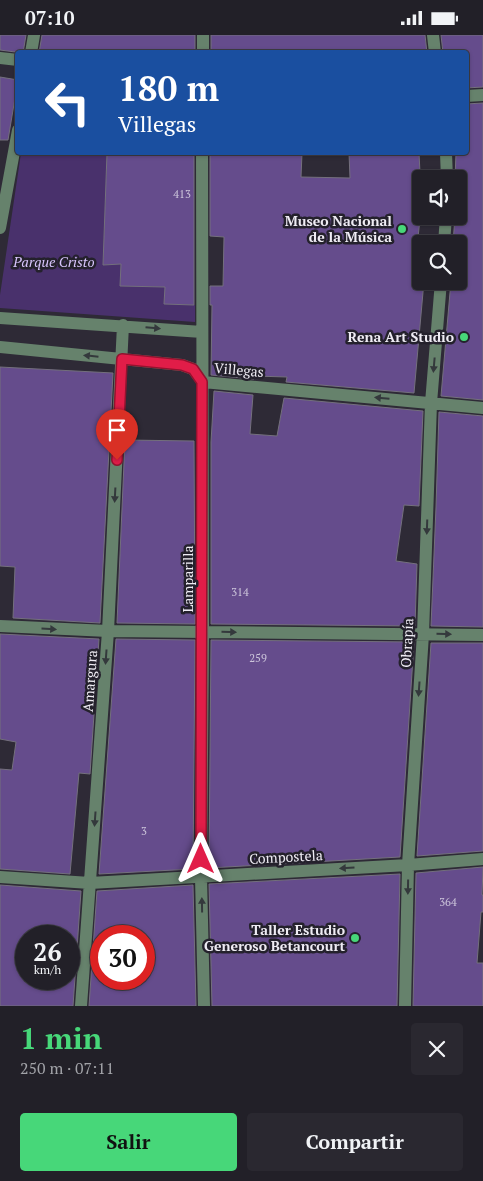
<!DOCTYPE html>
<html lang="es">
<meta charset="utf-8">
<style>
:root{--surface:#222028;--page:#2a2830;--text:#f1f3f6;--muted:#a2a3a8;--line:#3f3e45;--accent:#47d779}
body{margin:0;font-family:"PT Serif",serif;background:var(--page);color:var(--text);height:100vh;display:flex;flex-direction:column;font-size:19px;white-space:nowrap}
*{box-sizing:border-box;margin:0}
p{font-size:16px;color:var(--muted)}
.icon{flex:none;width:28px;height:28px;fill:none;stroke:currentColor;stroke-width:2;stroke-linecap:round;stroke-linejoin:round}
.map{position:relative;height:971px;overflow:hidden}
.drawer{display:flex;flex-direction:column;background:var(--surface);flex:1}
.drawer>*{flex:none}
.guide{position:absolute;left:15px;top:15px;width:454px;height:105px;border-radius:5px;box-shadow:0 1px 4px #0004,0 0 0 1px var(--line);background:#1a4fa0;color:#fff;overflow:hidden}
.controls{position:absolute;left:412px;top:135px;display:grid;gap:10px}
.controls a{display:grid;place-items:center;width:55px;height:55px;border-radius:5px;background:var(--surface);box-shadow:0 1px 4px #0004,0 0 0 1px var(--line);font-size:25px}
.speed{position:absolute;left:15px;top:890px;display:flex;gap:10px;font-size:25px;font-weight:700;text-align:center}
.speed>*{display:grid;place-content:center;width:65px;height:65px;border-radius:50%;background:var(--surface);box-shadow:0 1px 4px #0004,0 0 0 1px var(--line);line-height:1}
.speed small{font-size:12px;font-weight:400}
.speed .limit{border:8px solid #d22;background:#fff;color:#111}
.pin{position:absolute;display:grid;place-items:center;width:42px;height:42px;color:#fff;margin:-51px -21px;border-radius:50% 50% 50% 0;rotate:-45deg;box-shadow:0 0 5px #0007}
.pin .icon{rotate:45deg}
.me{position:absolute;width:55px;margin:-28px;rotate:0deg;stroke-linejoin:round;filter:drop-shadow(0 0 4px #0008)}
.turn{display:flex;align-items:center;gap:18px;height:105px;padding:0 20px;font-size:22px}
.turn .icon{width:65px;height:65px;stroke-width:2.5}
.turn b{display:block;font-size:35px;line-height:42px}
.round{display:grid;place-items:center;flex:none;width:52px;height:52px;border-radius:5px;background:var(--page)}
.overview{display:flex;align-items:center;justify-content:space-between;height:85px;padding:0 20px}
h1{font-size:30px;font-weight:700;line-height:38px;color:var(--accent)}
.button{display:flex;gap:10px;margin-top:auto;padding:10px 20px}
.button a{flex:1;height:58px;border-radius:5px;background:var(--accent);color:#111;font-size:20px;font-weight:700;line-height:58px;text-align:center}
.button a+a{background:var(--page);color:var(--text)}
.status{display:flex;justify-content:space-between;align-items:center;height:35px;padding:0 25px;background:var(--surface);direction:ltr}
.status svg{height:14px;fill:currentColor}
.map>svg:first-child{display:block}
</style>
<div class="status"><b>07:10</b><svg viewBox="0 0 49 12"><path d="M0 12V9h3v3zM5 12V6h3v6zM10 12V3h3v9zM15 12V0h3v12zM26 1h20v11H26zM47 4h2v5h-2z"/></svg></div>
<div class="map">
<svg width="483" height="971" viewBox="0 0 483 971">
<rect width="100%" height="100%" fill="#2e2a36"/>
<path fill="#49316c" d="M 21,118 L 107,118 L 103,230 L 121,229 L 120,251 L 165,252 L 165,269 L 195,270 L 195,287 L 0,273 L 0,260 Z"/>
<path fill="#654c8c" stroke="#74707d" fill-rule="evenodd" d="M 0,0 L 26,0 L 23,18 L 0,15 Z
M 42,0 L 195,0 L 195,18 L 39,18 Z
M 211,0 L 425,0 L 427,18 L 211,18 Z
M 441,0 L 483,0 L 483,52 L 466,53 L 466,18 L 443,18 Z
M 0,42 L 18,45 L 8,105 L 0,105 Z
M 483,68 L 483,365 L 441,361 L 451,246 L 459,246 L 459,209 L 453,209 L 455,181 L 459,181 L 459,144 L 455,144 L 456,118 L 466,118 L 466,69 Z
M 107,118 L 194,118 L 194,270 L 164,269 L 165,252 L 120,251 L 121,229 L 103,230 Z
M 210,118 L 302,118 L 301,142 L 350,143 L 349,118 L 419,118 L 420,138 L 421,138 L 421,175 L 416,221 L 421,221 L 421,246 L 424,246 L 414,358 L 286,347 L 287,342 L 254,341 L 254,344 L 211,340 L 212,270 L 210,270 L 210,251 L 223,251 L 224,202 L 210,201 Z
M 0,332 L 113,338 L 100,588 L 13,583 L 15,532 L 0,531 Z
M 214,356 L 253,360 L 250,399 L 277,401 L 284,363 L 423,376 L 419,471 L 404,470 L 396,526 L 417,529 L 415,591 L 211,589 L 211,407 Z
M 439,377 L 483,381 L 483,592 L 431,591 L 436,472 Z
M 125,405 L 194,406 L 195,589 L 117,588 Z
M 0,599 L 99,604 L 90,739 L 79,738 L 70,839 L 0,834 L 0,734 L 12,735 L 16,707 L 0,704 Z
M 116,604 L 195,605 L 193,834 L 99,839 Z
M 211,605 L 414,607 L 400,822 L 209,833 Z
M 431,608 L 483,608 L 483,816 L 417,821 Z
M 483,832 L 482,860 L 483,860 L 483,877 L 481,877 L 477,928 L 483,928 L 483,971 L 413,971 L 416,838 Z
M 400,839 L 397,971 L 212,971 L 209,849 Z
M 0,850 L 81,856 L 73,971 L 0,971 ZM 26,901 L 69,901 L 69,944 L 26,944 Z
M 193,850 L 196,971 L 89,971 L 97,856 ZM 101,901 L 144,901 L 144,944 L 101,944 Z"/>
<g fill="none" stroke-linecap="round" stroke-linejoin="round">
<path stroke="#66826c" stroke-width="12" d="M 433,0 L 435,18
M 31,18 L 34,0
M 203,18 L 203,0
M 0,23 L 18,25
M 466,61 L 483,60
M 202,118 L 203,597 L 201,842 L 204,971
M 446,118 L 447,144
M 0,193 L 18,95
M 444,209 L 446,181
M 0,283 L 202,297
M 0,312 L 182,330 L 193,334 L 203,347 L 483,373
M 0,591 L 108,596 L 483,600
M 0,842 L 90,848 L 408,830 L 483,824
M 81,971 L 108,596 L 123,290
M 405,971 L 408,830 L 423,599 L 431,368 L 441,246"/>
</g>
<defs><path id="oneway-solid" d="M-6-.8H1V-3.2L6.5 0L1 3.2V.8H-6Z" transform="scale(1.25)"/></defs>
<g fill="#34393c">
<use href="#oneway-solid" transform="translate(153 293) rotate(5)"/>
<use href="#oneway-solid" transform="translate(91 321) rotate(-174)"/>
<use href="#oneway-solid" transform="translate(434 330) rotate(95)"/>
<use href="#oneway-solid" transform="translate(382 363) rotate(-175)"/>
<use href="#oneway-solid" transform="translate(115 460) rotate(93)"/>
<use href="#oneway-solid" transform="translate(427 492) rotate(92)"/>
<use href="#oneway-solid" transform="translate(49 594) rotate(3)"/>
<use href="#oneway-solid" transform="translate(229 597) rotate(1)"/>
<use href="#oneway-solid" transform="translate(444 599) rotate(1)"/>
<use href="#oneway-solid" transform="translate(106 622) rotate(94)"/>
<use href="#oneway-solid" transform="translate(419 654) rotate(94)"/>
<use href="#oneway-solid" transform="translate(95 784) rotate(94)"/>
<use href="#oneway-solid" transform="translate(347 833) rotate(177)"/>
<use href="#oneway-solid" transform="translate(408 852) rotate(91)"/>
<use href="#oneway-solid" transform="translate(202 870) rotate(-91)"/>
</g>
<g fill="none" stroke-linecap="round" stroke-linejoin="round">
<g stroke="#92132f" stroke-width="12">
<path id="route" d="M 117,425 L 122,324 L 182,330 L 193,334 L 202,347 L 201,824"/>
</g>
<use href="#route" stroke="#e11d48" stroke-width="9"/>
</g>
<g fill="#47d779" stroke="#24212c" stroke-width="2">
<circle cx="402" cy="194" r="5"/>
<circle cx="464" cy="302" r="5"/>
<circle cx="355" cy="903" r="5"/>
</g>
<g text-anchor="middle" stroke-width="5" stroke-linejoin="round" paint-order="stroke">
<g font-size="11" fill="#ccc4da">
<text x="182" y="163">413</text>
<text x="240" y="561">314</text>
<text x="258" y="627">259</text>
<text x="144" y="800">3</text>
<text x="448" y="871">364</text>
</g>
<g font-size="14" font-weight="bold" fill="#efecf4" stroke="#24212c" text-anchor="end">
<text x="392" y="191">Museo Nacional<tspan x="392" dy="16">de la Música</tspan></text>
<text x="454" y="307">Rena Art Studio</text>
<text x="345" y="900">Taller Estudio<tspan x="345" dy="16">Generoso Betancourt</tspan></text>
</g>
<g font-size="14" font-style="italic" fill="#d8c5fd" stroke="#24212c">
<text x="54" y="232">Parque Cristo</text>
</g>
<g font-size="14" fill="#efecf4" stroke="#24212c">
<text transform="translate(239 335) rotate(5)" y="5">Villegas</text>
<text transform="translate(188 544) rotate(-90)" y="5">Lamparilla</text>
<text transform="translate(407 608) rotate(-87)" y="5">Obrapía</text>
<text transform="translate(90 646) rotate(-86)" y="5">Amargura</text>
<text transform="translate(286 822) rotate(-3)" y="5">Compostela</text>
</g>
</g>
</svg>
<div class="controls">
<a><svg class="icon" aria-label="sound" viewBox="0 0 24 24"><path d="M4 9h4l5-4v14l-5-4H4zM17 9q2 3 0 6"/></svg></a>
<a><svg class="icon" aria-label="search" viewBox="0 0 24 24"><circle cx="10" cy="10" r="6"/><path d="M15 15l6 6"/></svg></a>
</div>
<div class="speed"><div>26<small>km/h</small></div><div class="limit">30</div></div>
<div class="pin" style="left:117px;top:425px;background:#d93025"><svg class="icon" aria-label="arrive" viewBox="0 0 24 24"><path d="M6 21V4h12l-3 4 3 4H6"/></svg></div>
<svg class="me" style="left:201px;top:824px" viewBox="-20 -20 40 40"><path d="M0-17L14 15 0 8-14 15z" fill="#e11d48" stroke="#fff" stroke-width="4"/></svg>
<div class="guide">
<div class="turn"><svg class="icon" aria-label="left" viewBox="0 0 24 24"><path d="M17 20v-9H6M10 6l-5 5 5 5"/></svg><div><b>180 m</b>Villegas</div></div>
</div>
</div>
<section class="drawer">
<div class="overview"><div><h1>1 min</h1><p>250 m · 07:11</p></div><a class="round"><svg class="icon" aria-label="close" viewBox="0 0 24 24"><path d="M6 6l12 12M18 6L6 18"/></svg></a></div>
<div class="button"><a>Salir</a><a>Compartir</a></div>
</section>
